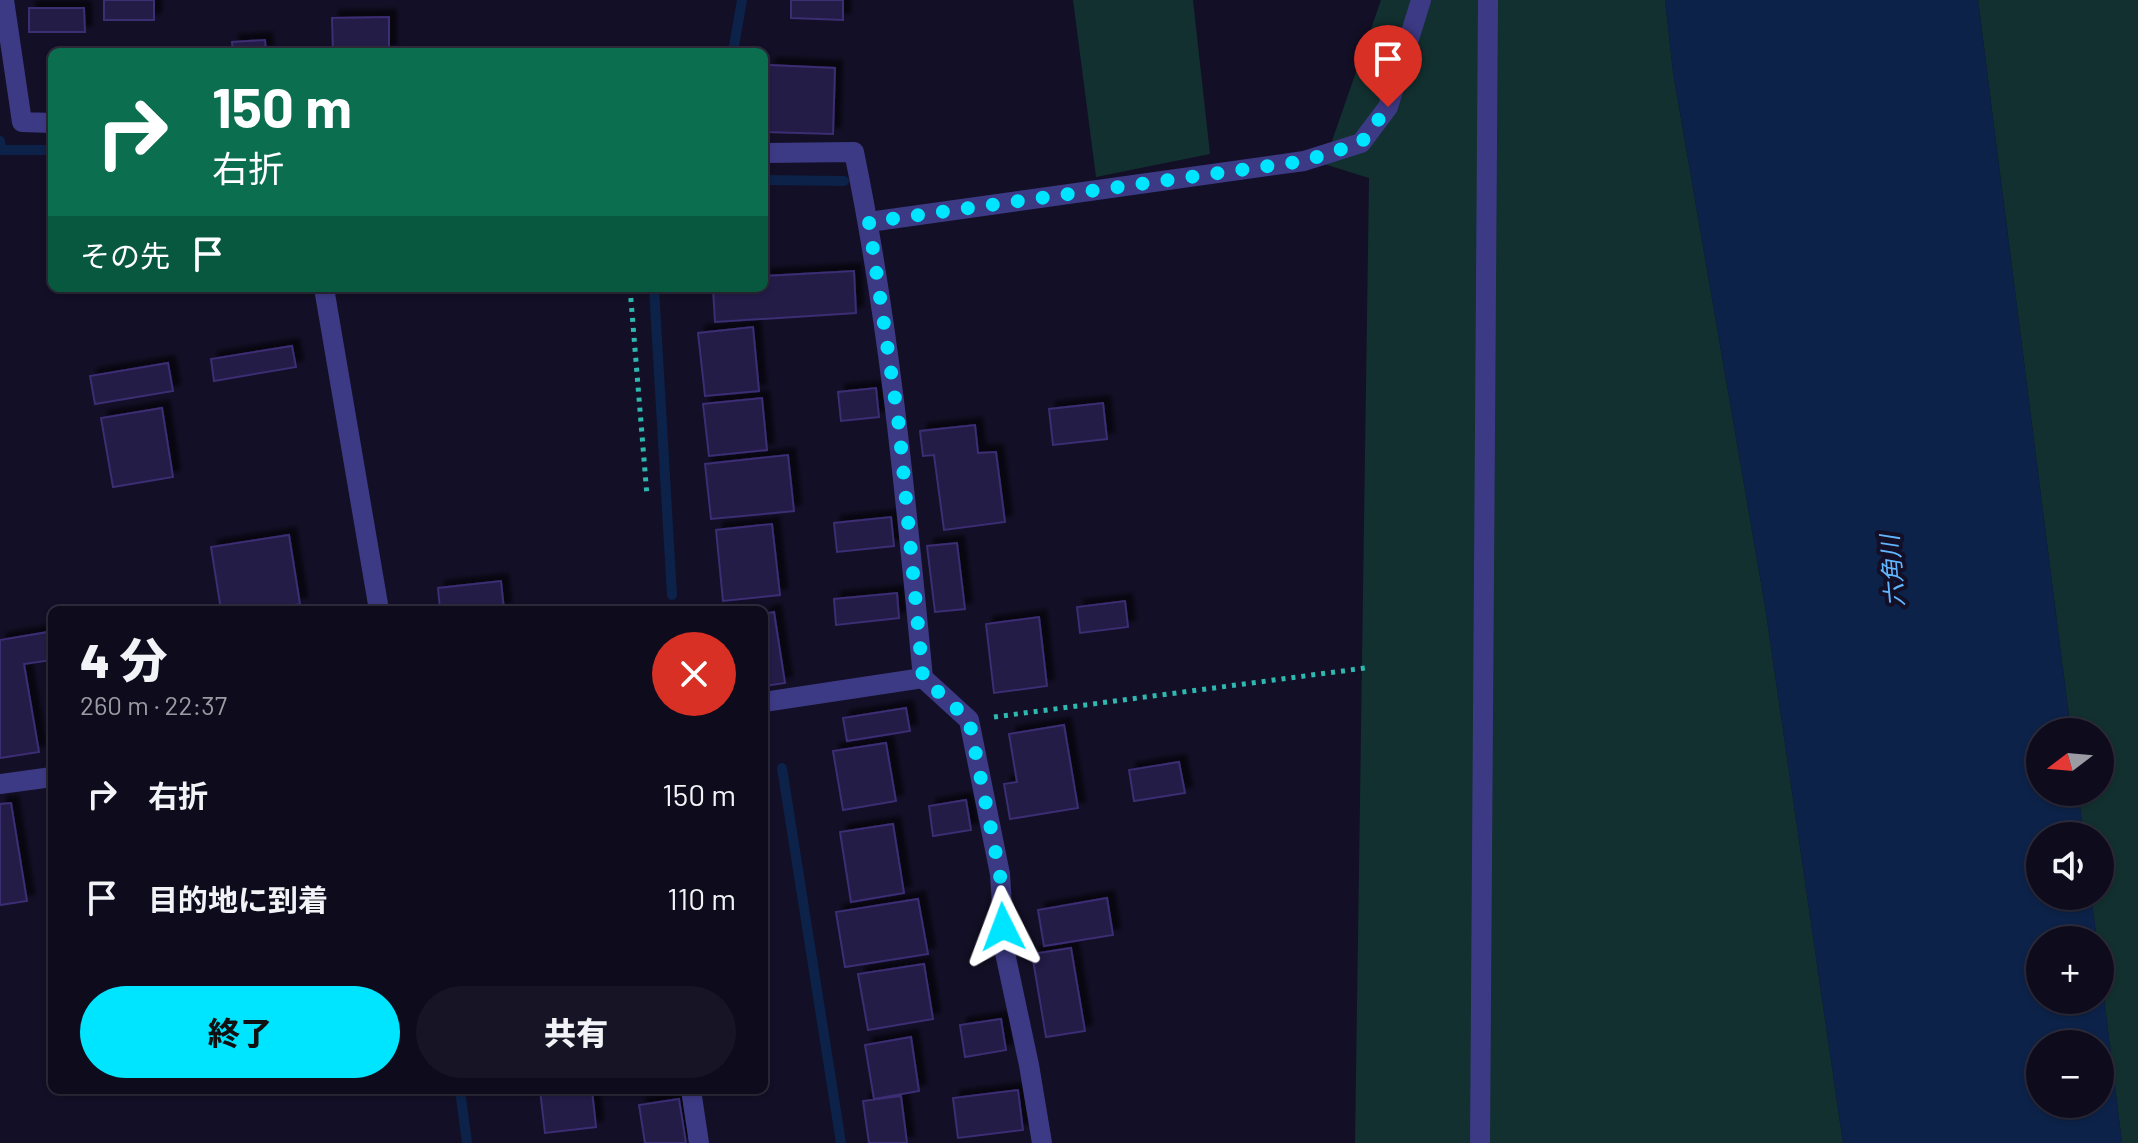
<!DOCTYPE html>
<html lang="ja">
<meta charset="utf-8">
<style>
:root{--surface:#0e0b1c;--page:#171425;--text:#f1f3f6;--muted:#9b9ba3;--line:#2e2b3b;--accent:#00e5ff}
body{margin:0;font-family:Barlow,"Noto Sans JP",sans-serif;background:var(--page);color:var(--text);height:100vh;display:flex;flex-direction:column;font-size:30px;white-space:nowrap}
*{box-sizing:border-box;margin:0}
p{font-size:26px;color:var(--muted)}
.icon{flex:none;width:44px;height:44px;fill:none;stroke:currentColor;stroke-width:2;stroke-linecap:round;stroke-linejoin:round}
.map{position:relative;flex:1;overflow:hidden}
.drawer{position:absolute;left:48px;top:606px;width:720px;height:488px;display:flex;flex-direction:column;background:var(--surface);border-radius:12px;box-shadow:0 2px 6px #0004,0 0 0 2px var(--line)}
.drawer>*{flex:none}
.hud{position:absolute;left:48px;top:48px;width:720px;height:244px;border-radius:12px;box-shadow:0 2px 6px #0004,0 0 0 2px var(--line);background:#0b6e4f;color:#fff;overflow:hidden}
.needle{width:52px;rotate:254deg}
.controls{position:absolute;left:2026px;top:718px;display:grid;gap:16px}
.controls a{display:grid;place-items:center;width:88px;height:88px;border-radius:50%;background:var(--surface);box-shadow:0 2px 6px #0004,0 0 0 2px var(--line);font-size:40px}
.pin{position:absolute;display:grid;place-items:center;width:68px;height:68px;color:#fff;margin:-82px -34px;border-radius:50% 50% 50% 0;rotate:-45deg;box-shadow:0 0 8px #0007}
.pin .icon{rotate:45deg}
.me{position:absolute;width:88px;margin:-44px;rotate:357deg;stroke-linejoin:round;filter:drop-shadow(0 0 6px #0008)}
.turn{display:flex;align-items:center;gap:28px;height:168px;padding:0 32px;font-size:36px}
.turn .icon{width:104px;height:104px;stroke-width:2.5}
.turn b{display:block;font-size:56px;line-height:68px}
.then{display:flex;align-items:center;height:76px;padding:0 32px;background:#0003;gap:16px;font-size:30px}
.round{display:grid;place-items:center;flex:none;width:84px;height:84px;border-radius:42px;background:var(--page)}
.overview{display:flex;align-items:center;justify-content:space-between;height:136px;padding:0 32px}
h1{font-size:48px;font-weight:800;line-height:60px}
.button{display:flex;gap:16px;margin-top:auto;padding:16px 32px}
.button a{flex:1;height:92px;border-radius:48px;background:var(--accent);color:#111;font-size:32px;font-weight:800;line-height:92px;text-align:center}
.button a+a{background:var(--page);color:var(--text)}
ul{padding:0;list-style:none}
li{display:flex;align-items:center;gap:24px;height:104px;padding:0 32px}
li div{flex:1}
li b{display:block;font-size:30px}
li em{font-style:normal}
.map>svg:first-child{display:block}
</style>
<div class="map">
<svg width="2138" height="1143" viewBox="0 0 2138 1143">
<defs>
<filter id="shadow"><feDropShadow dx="7" dy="-7" stdDeviation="2" flood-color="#0009"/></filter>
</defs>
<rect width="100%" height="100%" fill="#130f26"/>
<path fill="#12302f" d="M 1073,0 L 1193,0 L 1210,154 L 1096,177 Z
M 1381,0 L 1665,0 L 1673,72 L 1765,606 L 1843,1143 L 1355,1143 L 1369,178 L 1324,164 Z
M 1978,0 L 2138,0 L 2138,1143 L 2122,1143 L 2100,965 L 2100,940 L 2097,940 L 2091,896 L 2100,896 L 2100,836 L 2084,836 L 2078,792 L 2100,792 L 2100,732 L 2071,732 Z"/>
<path fill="#0c2248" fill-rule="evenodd" d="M 1665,0 L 1978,0 L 2071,732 L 2040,732 L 2040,792 L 2078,792 L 2084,836 L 2040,836 L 2040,896 L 2091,896 L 2097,940 L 2040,940 L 2040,1000 L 2100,1000 L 2100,965 L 2122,1143 L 1843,1143 L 1765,606 L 1673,72 ZM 2040,1044 L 2100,1044 L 2100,1104 L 2040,1104 Z"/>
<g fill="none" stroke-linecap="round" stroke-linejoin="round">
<path stroke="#0c2248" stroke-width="10" d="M 733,52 L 742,0
M 0,141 L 1,150 L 52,150
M 764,180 L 844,181
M 654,288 L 672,595
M 782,768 L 841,1143
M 460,1090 L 467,1143"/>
</g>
<path fill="#241b47" stroke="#3b2d73" stroke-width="2" filter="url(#shadow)" d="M 104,0 L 154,0 L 154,20 L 104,20 Z
M 791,0 L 843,0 L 843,20 L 791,18 Z
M 29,8 L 84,8 L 85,32 L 29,32 Z
M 389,17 L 389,52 L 333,52 L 332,18 Z
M 265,40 L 266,52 L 233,52 L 232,42 Z
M 769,65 L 835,68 L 833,134 L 766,132 Z
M 854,271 L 856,313 L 715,322 L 713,288 L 764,288 L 764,276 Z
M 753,327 L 759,391 L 705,396 L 698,333 Z
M 292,346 L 296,367 L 214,381 L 211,359 Z
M 168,363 L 173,391 L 95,404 L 90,376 Z
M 876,388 L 879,417 L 841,421 L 838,392 Z
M 762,398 L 767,450 L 709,456 L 703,404 Z
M 1103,403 L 1107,439 L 1053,445 L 1049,409 Z
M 162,408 L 173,477 L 113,487 L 101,418 Z
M 975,425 L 978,453 L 996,452 L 1005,522 L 944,530 L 934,455 L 923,456 L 920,431 Z
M 788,455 L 794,511 L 711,519 L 705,464 Z
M 891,517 L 894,546 L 837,552 L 834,523 Z
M 772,524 L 780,595 L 723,601 L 716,530 Z
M 289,535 L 300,604 L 263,610 L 221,610 L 211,547 Z
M 957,543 L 965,609 L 935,612 L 927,546 Z
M 501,581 L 504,610 L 440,610 L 438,588 Z
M 897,593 L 899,618 L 836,625 L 834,599 Z
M 1125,601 L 1128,627 L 1080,633 L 1077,607 Z
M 774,612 L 785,683 L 764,686 L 764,614 Z
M 1039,617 L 1047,686 L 994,693 L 986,624 Z
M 48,632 L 52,660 L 24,664 L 39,752 L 0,758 L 0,640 Z
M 906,708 L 910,731 L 847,741 L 843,718 Z
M 1064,725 L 1078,808 L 1010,819 L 1004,784 L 1017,782 L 1009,734 Z
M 886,743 L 896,801 L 843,810 L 833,751 Z
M 1179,762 L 1185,793 L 1134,801 L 1129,770 Z
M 966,800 L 971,830 L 933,836 L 929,806 Z
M 11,803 L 27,901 L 0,905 L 0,804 Z
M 893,824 L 904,893 L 851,902 L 840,832 Z
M 1107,898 L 1113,935 L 1044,946 L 1038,910 Z
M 918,899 L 928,954 L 845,967 L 836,912 Z
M 1071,948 L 1085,1031 L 1046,1037 L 1032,954 Z
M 924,964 L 933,1019 L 868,1030 L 858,974 Z
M 1001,1019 L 1006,1050 L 965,1057 L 960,1025 Z
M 911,1037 L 919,1091 L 874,1099 L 865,1045 Z
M 540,1090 L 592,1090 L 596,1127 L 545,1133 Z
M 1018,1090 L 1023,1130 L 958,1138 L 953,1098 Z
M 901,1096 L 907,1143 L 869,1143 L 863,1101 Z
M 679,1099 L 686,1143 L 645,1143 L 639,1105 Z"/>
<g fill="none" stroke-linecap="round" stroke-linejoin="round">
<path stroke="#2fb8b0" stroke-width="5" stroke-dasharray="4 6" stroke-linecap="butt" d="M 630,288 L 647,496
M 994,717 L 1365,668"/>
<path stroke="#3d3a85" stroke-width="20" d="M 4,0 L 22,122 L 52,123
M 764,153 L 854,152 C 890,326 906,502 923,678 L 969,720 L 1000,874 L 1005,953 L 1029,1065 L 1042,1143
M 869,222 L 1304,161 L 1361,143 L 1388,107 L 1421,0
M 324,288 L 379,610
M 764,702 L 923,678
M 0,784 L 52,777
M 691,1090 L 699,1143
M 1480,1143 L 1488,0"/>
</g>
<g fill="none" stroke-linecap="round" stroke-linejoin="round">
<path stroke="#00e5ff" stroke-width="14" stroke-dasharray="0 25.2" d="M 1003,927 L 1000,874 L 969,720 L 923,678 L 899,426 L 869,222 L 1304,161 L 1361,143 L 1388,107"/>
</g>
<g text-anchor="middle" stroke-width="8" stroke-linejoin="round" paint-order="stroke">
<g font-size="24" font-style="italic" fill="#62b6ff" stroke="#130f26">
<text transform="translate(1893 571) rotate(-95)" y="8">六角川</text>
</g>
</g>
</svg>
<div class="controls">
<a><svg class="needle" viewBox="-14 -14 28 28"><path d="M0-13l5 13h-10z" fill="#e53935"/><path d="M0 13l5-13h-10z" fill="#9b9ba3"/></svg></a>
<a><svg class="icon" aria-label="sound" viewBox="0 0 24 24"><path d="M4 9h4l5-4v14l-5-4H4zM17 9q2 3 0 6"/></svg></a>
<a>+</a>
<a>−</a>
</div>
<div class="pin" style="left:1388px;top:107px;background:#d93025"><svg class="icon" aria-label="arrive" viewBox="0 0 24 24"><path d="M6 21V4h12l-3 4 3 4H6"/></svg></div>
<svg class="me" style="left:1003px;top:927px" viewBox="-20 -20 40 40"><path d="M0-17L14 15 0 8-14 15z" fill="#00e5ff" stroke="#fff" stroke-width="4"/></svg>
<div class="hud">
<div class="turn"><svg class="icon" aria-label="right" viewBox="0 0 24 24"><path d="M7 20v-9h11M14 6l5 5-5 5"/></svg><div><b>150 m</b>右折</div></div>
<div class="then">その先<svg class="icon" aria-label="arrive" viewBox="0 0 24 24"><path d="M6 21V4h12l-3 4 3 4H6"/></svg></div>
</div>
<section class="drawer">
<div class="overview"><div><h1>4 分</h1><p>260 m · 22:37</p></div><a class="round" style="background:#d93025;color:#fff"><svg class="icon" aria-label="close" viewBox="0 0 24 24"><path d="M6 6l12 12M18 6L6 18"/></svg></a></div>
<ul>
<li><svg class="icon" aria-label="right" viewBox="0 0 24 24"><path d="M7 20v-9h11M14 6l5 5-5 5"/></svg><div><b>右折</b></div><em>150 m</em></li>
<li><svg class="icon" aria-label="arrive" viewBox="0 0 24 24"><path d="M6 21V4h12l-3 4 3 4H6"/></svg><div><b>目的地に到着</b></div><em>110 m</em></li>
</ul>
<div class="button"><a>終了</a><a>共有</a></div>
</section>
</div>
